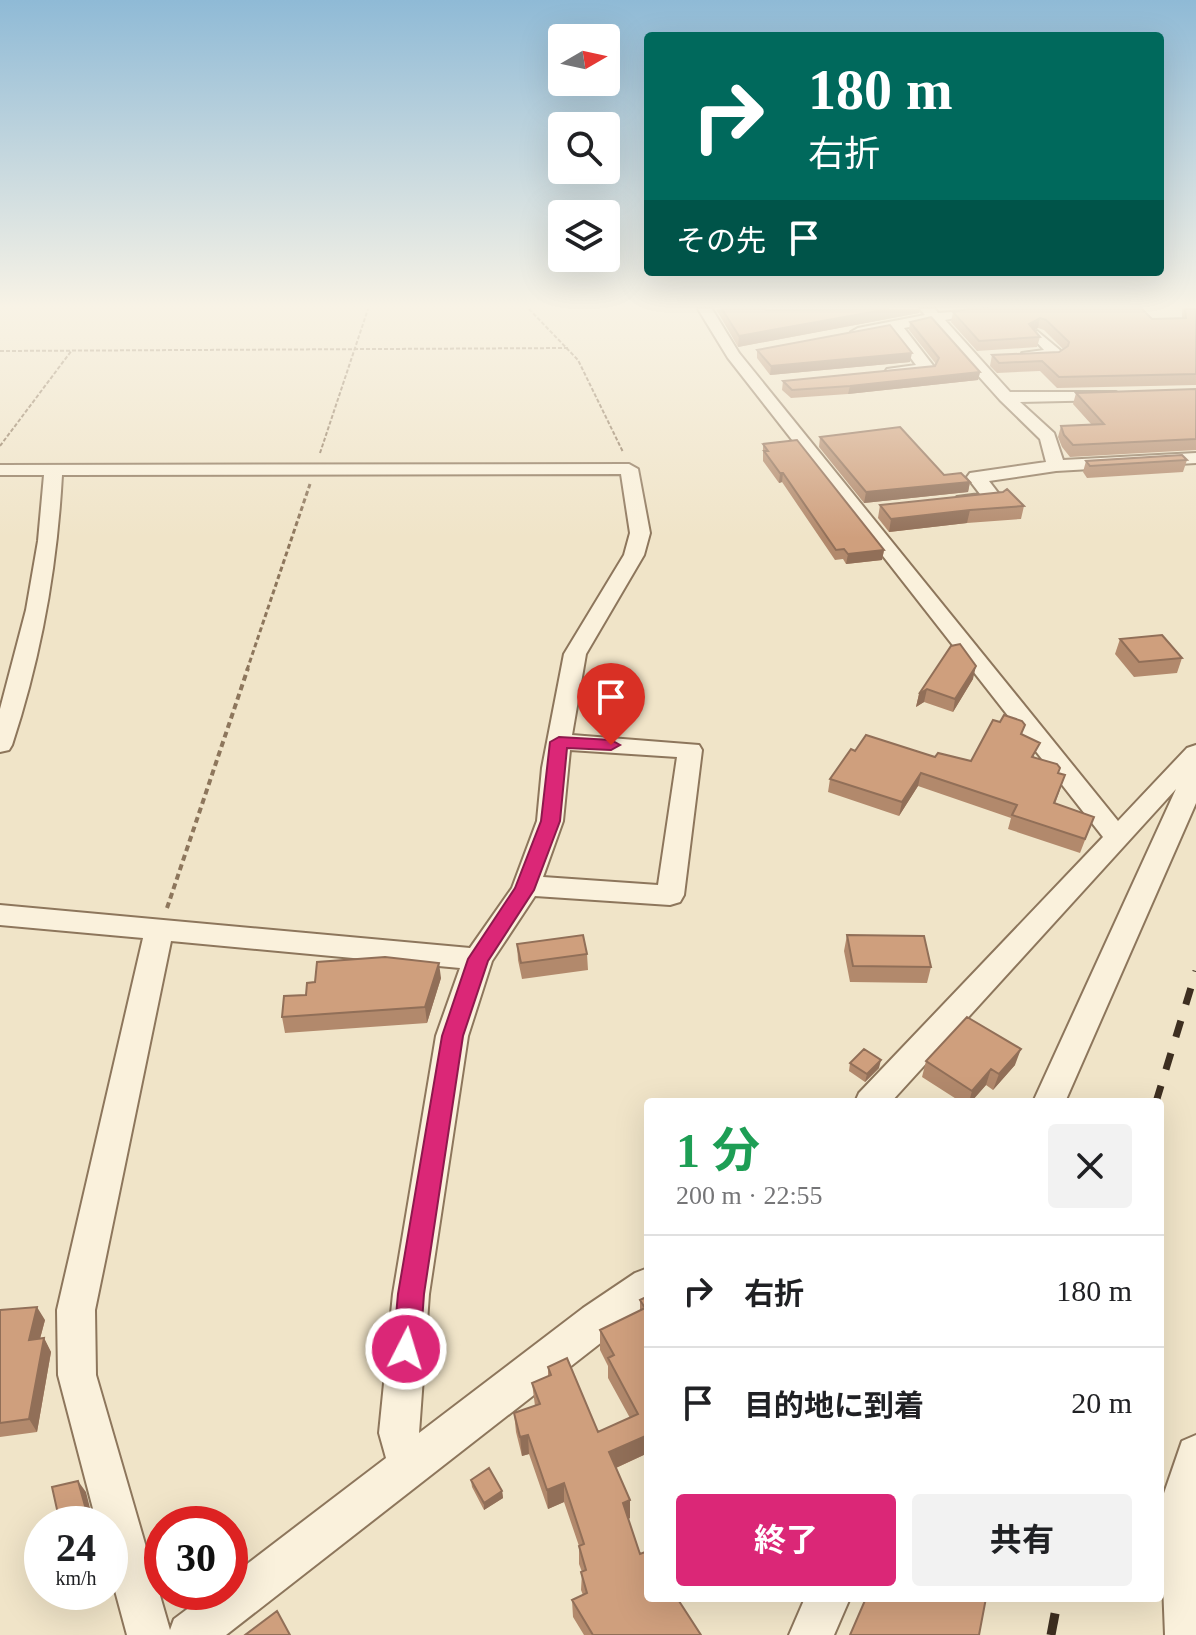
<!DOCTYPE html>
<html lang="ja">
<meta charset="utf-8">
<style>
:root{--surface:#fff;--page:#f2f2f2;--text:#202124;--muted:#757577;--line:#e0e0e0;--accent:#db2777}
body{margin:0;font-family:"Times New Roman","Noto Sans JP",serif;background:var(--page);color:var(--text);height:100vh;display:flex;flex-direction:column;font-size:30px;white-space:nowrap}
*{box-sizing:border-box;margin:0}
p{font-size:26px;color:var(--muted)}
.icon{flex:none;width:44px;height:44px;fill:none;stroke:currentColor;stroke-width:2;stroke-linecap:round;stroke-linejoin:round}
.map{position:relative;flex:1;overflow:hidden}
.side{position:absolute;left:644px;top:1098px;width:520px;height:504px;display:flex;flex-direction:column;background:var(--surface);border-radius:8px;box-shadow:0 8px 32px #0002}
.side>*{flex:none}
.hud{position:absolute;left:644px;top:32px;width:520px;height:244px;border-radius:8px;box-shadow:0 8px 32px #0002;background:#00695c;color:#fff;overflow:hidden}
.needle{width:52px;rotate:81deg}
.fabs{position:absolute;left:548px;top:24px;display:grid;gap:16px}
.fabs a{display:grid;place-items:center;width:72px;height:72px;border-radius:8px;background:var(--surface);box-shadow:0 8px 32px #0002;font-size:40px}
.speed{position:absolute;left:24px;top:1506px;display:flex;gap:16px;font-size:40px;font-weight:700;text-align:center}
.speed>*{display:grid;place-content:center;width:104px;height:104px;border-radius:50%;background:var(--surface);box-shadow:0 8px 32px #0002;line-height:1}
.speed small{font-size:20px;font-weight:400}
.speed .limit{border:12px solid #d22;background:#fff;color:#111}
.pin{position:absolute;display:grid;place-items:center;width:68px;height:68px;color:#fff;margin:-82px -34px;border-radius:50% 50% 50% 0;rotate:-45deg;box-shadow:0 0 8px #0007}
.pin .icon{rotate:45deg}
.me{position:absolute;width:88px;margin:-44px;rotate:5deg;stroke-linejoin:round;filter:drop-shadow(0 0 6px #0008)}
.turn{display:flex;align-items:center;gap:28px;height:168px;padding:0 32px;font-size:36px}
.turn .icon{width:104px;height:104px;stroke-width:2.5}
.turn b{display:block;font-size:56px;line-height:68px}
.then{display:flex;align-items:center;height:76px;padding:0 32px;background:#0003;gap:16px;font-size:30px}
.round{display:grid;place-items:center;flex:none;width:84px;height:84px;border-radius:8px;background:var(--page)}
.headline{display:flex;align-items:center;justify-content:space-between;height:136px;padding:0 32px}
h1{font-size:48px;font-weight:700;line-height:60px;color:#1e9e55}
.cta{display:flex;gap:16px;margin-top:auto;padding:16px 32px}
.cta a{flex:1;height:92px;border-radius:8px;background:var(--accent);color:#fff;font-size:32px;font-weight:700;line-height:92px;text-align:center}
.cta a+a{background:var(--page);color:var(--text)}
ul{padding:0;list-style:none}
li{display:flex;align-items:center;gap:24px;height:112px;padding:0 32px;border-top:2px solid var(--line)}
li div{flex:1}
li b{display:block;font-size:30px}
li em{font-style:normal}
.map>svg:first-child{display:block}
</style>
<div class="map">
<svg width="1196" height="1635" viewBox="0 0 1196 1635">
<rect width="100%" height="100%" fill="#f0e4c8"/>
<g fill="none" stroke-linecap="round" stroke-linejoin="round">
<g stroke="#8d765c" stroke-width="4">
<path id="minor" d="M 698,309 L 712,309 L 739,353 L 1118,821 L 1187,748 L 1196,745 L 1196,803 L 1065,1102 L 1033,1102 L 1176,789 L 891,1102 L 855,1102 L 859,1093 L 1103,837 L 728,358 Z
M 920,309 L 935,309 L 938,313 L 987,309 L 985,312 L 945,320 L 1010,392 L 1116,392 L 1116,398 L 1110,400 L 1020,402 L 1054,433 L 1063,460 L 1196,453 L 1196,463 L 1056,471 L 989,481 L 1002,498 L 1000,502 L 957,505 L 955,501 L 957,497 L 980,494 L 967,477 L 970,473 L 1046,462 L 1040,439 L 1000,400 L 931,323 L 904,328 L 935,368 L 933,371 L 893,377 L 885,372 L 887,369 L 916,365 L 890,330 L 858,336 L 851,332 L 858,328 L 925,315 Z
M 1037,331 L 1061,351 L 1061,357 L 1022,359 L 1022,353 L 1044,350 L 1030,335 Z
M 629,464 L 638,469 L 650,533 L 644,555 L 586,654 L 572,735 L 699,745 L 702,750 L 684,895 L 680,902 L 670,905 L 535,896 L 492,961 L 468,1036 L 429,1294 L 419,1433 L 583,1308 L 635,1273 L 648,1268 L 648,1306 L 226,1635 L 127,1635 L 110,1572 L 110,1524 L 97,1524 L 58,1375 L 57,1310 L 143,938 L 0,925 L 0,905 L 470,948 L 512,888 L 537,821 L 542,768 L 564,654 L 624,555 L 630,533 L 621,474 L 62,475 C 57,568 41,657 12,745 L 9,750 L 0,752 L 0,709 L 26,610 L 38,541 L 44,475 L 0,475 L 0,465 ZM 570,750 L 677,757 L 658,885 L 543,877 L 563,821 ZM 171,941 L 460,968 L 436,1036 L 393,1294 L 379,1433 L 386,1458 L 230,1577 L 230,1592 L 210,1592 L 174,1619 L 170,1630 L 96,1375 L 95,1310 Z
M 1196,1435 L 1196,1635 L 1165,1635 L 1160,1505 L 1182,1441 Z
M 805,1598 L 850,1598 L 834,1635 L 789,1635 Z"/>
</g>
<path stroke="#8d765c" stroke-width="2" stroke-dasharray="4 2" stroke-linecap="butt" d="M 529,309 L 578,360 L 623,452
M 0,351 L 569,348
M 0,446 L 72,350
M 320,453 L 368,309"/>
<path stroke="#8d765c" stroke-width="3" stroke-dasharray="5 3" stroke-linecap="butt" d="M 247,670 L 310,484"/>
<path stroke="#8d765c" stroke-width="4" stroke-dasharray="6 4" stroke-linecap="butt" d="M 167,908 L 248,668"/>
<use href="#minor" fill="#faf1dc" fill-rule="evenodd"/>
<path stroke="#3d2e20" stroke-width="7" stroke-dasharray="17 17" stroke-linecap="butt" d="M 1156,1102 L 1196,971"/>
<path stroke="#3d2e20" stroke-width="9" stroke-dasharray="22 22" stroke-linecap="butt" d="M 1051,1635 L 1058,1598"/>
</g>
<path fill="#b2896c" d="M 716,309 L 766,309 L 766,310 L 920,309 L 919,313 L 738,347 Z
M 1182,309 L 1196,309 L 1196,385 L 1057,388 L 1040,371 L 997,373 L 990,366 L 992,355 L 1059,352 L 1063,349 L 1044,330 L 1038,328 L 1034,330 L 1040,337 L 1037,347 L 977,351 L 951,322 L 953,312 L 1152,319 L 1182,318 Z
M 910,322 L 980,372 L 978,380 L 848,394 L 791,398 L 782,390 L 783,381 L 935,366 L 936,364 L 909,330 Z
M 757,350 L 910,362 L 770,375 L 757,358 Z
M 1196,389 L 1196,450 L 1070,457 L 1062,447 L 1058,437 L 1061,426 L 1091,424 L 1073,404 L 1076,393 Z
M 820,437 L 970,482 L 968,492 L 864,503 L 819,447 Z
M 763,444 L 884,550 L 882,560 L 846,564 L 843,559 L 835,560 L 782,482 L 779,483 L 763,461 Z
M 1187,460 L 1183,472 L 1087,478 L 1083,472 L 1086,461 Z
M 880,505 L 1024,506 L 1021,519 L 967,523 L 889,532 L 878,518 Z
M 1120,639 L 1182,658 L 1177,673 L 1134,677 L 1115,654 Z
M 951,646 L 973,679 L 953,712 L 924,702 L 916,707 L 919,694 Z
M 1023,735 L 1035,758 L 1058,773 L 1065,775 L 1055,804 L 1094,817 L 1080,853 L 1008,829 L 1011,818 L 918,786 L 899,816 L 828,792 L 830,779 L 855,751 L 935,757 L 971,761 Z
M 847,935 L 931,967 L 927,983 L 850,982 L 844,951 Z
M 517,944 L 587,954 L 588,970 L 522,979 L 518,960 Z
M 441,978 L 427,1023 L 285,1033 L 282,1017 Z
M 926,1061 L 1015,1065 L 993,1090 L 986,1085 L 971,1102 L 961,1102 L 922,1077 Z
M 850,1063 L 879,1068 L 865,1082 L 849,1071 Z
M 648,1296 L 648,1453 L 616,1468 L 630,1500 L 630,1518 L 628,1519 L 648,1598 L 701,1635 L 584,1635 L 573,1617 L 572,1600 L 583,1595 L 581,1590 L 582,1572 L 579,1564 L 579,1546 L 564,1502 L 548,1509 L 529,1454 L 522,1456 L 516,1432 L 514,1413 L 535,1406 L 532,1383 L 548,1376 L 548,1367 L 598,1432 L 630,1418 L 608,1378 L 608,1366 L 600,1350 L 600,1330 L 640,1311 L 640,1300 Z
M 0,1310 L 45,1320 L 40,1339 L 44,1338 L 51,1352 L 37,1432 L 0,1437 Z
M 471,1480 L 502,1491 L 503,1498 L 484,1510 L 472,1487 Z"/>
<path fill="#916f58" d="M 889,309 L 920,309 L 919,313 L 738,347 L 739,336 Z
M 1040,318 L 1038,328 L 1027,335 L 1029,324 Z
M 912,353 L 910,362 L 770,375 L 771,366 Z
M 980,372 L 978,380 L 848,394 L 850,386 Z
M 780,473 L 783,473 L 782,482 L 779,483 Z
M 970,482 L 968,492 L 864,503 L 866,492 Z
M 970,510 L 967,523 L 889,532 L 891,519 Z
M 884,550 L 882,560 L 846,564 L 848,554 Z
M 976,666 L 973,679 L 953,712 L 955,699 Z
M 927,689 L 924,702 L 916,707 L 919,694 Z
M 921,773 L 918,786 L 899,816 L 902,802 Z
M 439,963 L 441,978 L 427,1023 L 425,1007 Z
M 1021,1049 L 1015,1065 L 993,1090 L 999,1074 Z
M 881,1060 L 879,1068 L 865,1082 L 867,1074 Z
M 991,1069 L 986,1085 L 971,1102 L 969,1102 L 972,1091 Z
M 37,1307 L 45,1320 L 36,1353 L 29,1340 Z
M 44,1338 L 51,1352 L 37,1432 L 29,1419 Z
M 528,1435 L 529,1454 L 522,1456 L 520,1437 Z
M 648,1435 L 648,1453 L 609,1471 L 609,1452 Z
M 78,1481 L 86,1492 L 94,1524 L 87,1513 Z
M 564,1483 L 564,1502 L 548,1509 L 547,1490 Z
M 502,1491 L 503,1498 L 484,1510 L 484,1503 Z
M 630,1500 L 630,1518 L 622,1522 L 623,1503 Z
M 63,1512 L 70,1524 L 64,1524 L 58,1514 Z
M 87,1592 L 101,1592 L 91,1598 Z"/>
<path fill="#cf9f7d" stroke="#916f58" stroke-width="2" d="M 722,309 L 766,309 L 766,310 L 889,309 L 739,336 Z
M 968,309 L 1142,309 L 1152,319 L 1186,318 L 1185,309 L 1196,309 L 1196,374 L 1059,377 L 1042,361 L 999,363 L 992,355 L 1059,352 L 1068,346 L 1069,342 L 1046,320 L 1040,318 L 1029,324 L 1040,337 L 979,341 L 953,312 Z
M 931,317 L 980,372 L 850,386 L 792,390 L 783,381 L 935,366 L 939,358 L 910,322 Z
M 890,325 L 912,353 L 771,366 L 757,350 Z
M 1196,389 L 1196,439 L 1073,445 L 1064,435 L 1061,426 L 1104,424 L 1076,393 Z
M 900,427 L 944,475 L 961,473 L 970,482 L 866,492 L 820,437 Z
M 797,440 L 884,550 L 848,554 L 844,549 L 836,550 L 783,473 L 780,473 L 764,451 L 768,451 L 763,444 Z
M 1182,455 L 1187,460 L 1090,466 L 1086,461 Z
M 1007,489 L 1024,506 L 970,510 L 891,519 L 880,505 L 1003,492 Z
M 1162,635 L 1182,658 L 1139,662 L 1120,639 Z
M 960,644 L 976,666 L 955,699 L 927,689 L 919,694 L 951,646 Z
M 1004,715 L 1022,721 L 1025,725 L 1021,734 L 1040,743 L 1032,757 L 1057,764 L 1060,768 L 1058,773 L 1065,775 L 1054,803 L 1094,817 L 1085,839 L 1012,815 L 1017,805 L 921,773 L 902,802 L 830,779 L 851,749 L 855,751 L 866,735 L 935,757 L 938,753 L 971,761 L 993,720 L 1000,722 Z
M 583,935 L 587,954 L 521,963 L 517,944 Z
M 847,935 L 924,936 L 931,967 L 853,966 Z
M 385,957 L 439,963 L 425,1007 L 282,1017 L 284,996 L 306,995 L 307,983 L 315,982 L 317,962 Z
M 967,1017 L 1021,1049 L 999,1074 L 991,1069 L 972,1091 L 926,1061 Z
M 864,1049 L 881,1060 L 867,1074 L 850,1063 Z
M 648,1296 L 648,1435 L 609,1452 L 630,1500 L 623,1503 L 640,1554 L 648,1551 L 648,1598 L 677,1598 L 701,1635 L 593,1635 L 572,1600 L 587,1593 L 581,1572 L 586,1570 L 579,1546 L 584,1544 L 564,1483 L 547,1490 L 528,1435 L 520,1437 L 514,1413 L 540,1404 L 532,1383 L 551,1375 L 548,1367 L 567,1358 L 598,1432 L 638,1414 L 608,1358 L 614,1355 L 600,1330 L 645,1308 L 640,1300 Z
M 37,1307 L 29,1340 L 44,1338 L 29,1419 L 0,1423 L 0,1310 Z
M 489,1468 L 502,1491 L 484,1503 L 471,1480 Z
M 78,1481 L 87,1513 L 92,1515 L 95,1524 L 66,1524 L 63,1512 L 58,1514 L 52,1487 Z
M 866,1598 L 986,1598 L 979,1635 L 850,1635 Z
M 277,1611 L 290,1635 L 245,1635 Z"/>
<linearGradient id="sky" x2="0" y2="1"><stop stop-color="#8fbad6"/><stop offset="0.57" stop-color="#f8f3e6"/><stop offset="1" stop-color="#f8f3e6" stop-opacity="0"/></linearGradient>
<rect width="1196" height="538" fill="url(#sky)"/>
<path fill="#db2777" stroke="#8e194d" stroke-width="2" d="M 559,737 L 611,740 L 620,745 L 611,750 L 567,748 L 560,821 L 534,890 L 488,961 L 463,1036 L 424,1294 L 420,1349 L 416,1359 L 406,1362 L 397,1359 L 393,1349 L 398,1294 L 442,1036 L 468,959 L 515,888 L 541,821 L 550,742 Z"/>
</svg>
<div class="fabs">
<a><svg class="needle" viewBox="-14 -14 28 28"><path d="M0-13l5 13h-10z" fill="#e53935"/><path d="M0 13l5-13h-10z" fill="#757577"/></svg></a>
<a><svg class="icon" aria-label="search" viewBox="0 0 24 24"><circle cx="10" cy="10" r="6"/><path d="M15 15l6 6"/></svg></a>
<a><svg class="icon" aria-label="layers" viewBox="0 0 24 24"><path d="M12 4l9 5-9 5-9-5zM3 14l9 5 9-5"/></svg></a>
</div>
<div class="speed"><div>24<small>km/h</small></div><div class="limit">30</div></div>
<div class="pin" style="left:611px;top:745px;background:#d93025"><svg class="icon" aria-label="arrive" viewBox="0 0 24 24"><path d="M6 21V4h12l-3 4 3 4H6"/></svg></div>
<svg class="me" style="left:406px;top:1349px" viewBox="-20 -20 40 40"><circle r="17" fill="#db2777" stroke="#fff" stroke-width="3"/><path d="M0-11L8 9 0 5-8 9z" fill="#fff"/></svg>
<div class="hud">
<div class="turn"><svg class="icon" aria-label="right" viewBox="0 0 24 24"><path d="M7 20v-9h11M14 6l5 5-5 5"/></svg><div><b>180 m</b>右折</div></div>
<div class="then">その先<svg class="icon" aria-label="arrive" viewBox="0 0 24 24"><path d="M6 21V4h12l-3 4 3 4H6"/></svg></div>
</div>
<section class="side">
<div class="headline"><div><h1>1 分</h1><p>200 m · 22:55</p></div><a class="round"><svg class="icon" aria-label="close" viewBox="0 0 24 24"><path d="M6 6l12 12M18 6L6 18"/></svg></a></div>
<ul>
<li><svg class="icon" aria-label="right" viewBox="0 0 24 24"><path d="M7 20v-9h11M14 6l5 5-5 5"/></svg><div><b>右折</b></div><em>180 m</em></li>
<li><svg class="icon" aria-label="arrive" viewBox="0 0 24 24"><path d="M6 21V4h12l-3 4 3 4H6"/></svg><div><b>目的地に到着</b></div><em>20 m</em></li>
</ul>
<div class="cta"><a>終了</a><a>共有</a></div>
</section>
</div>
